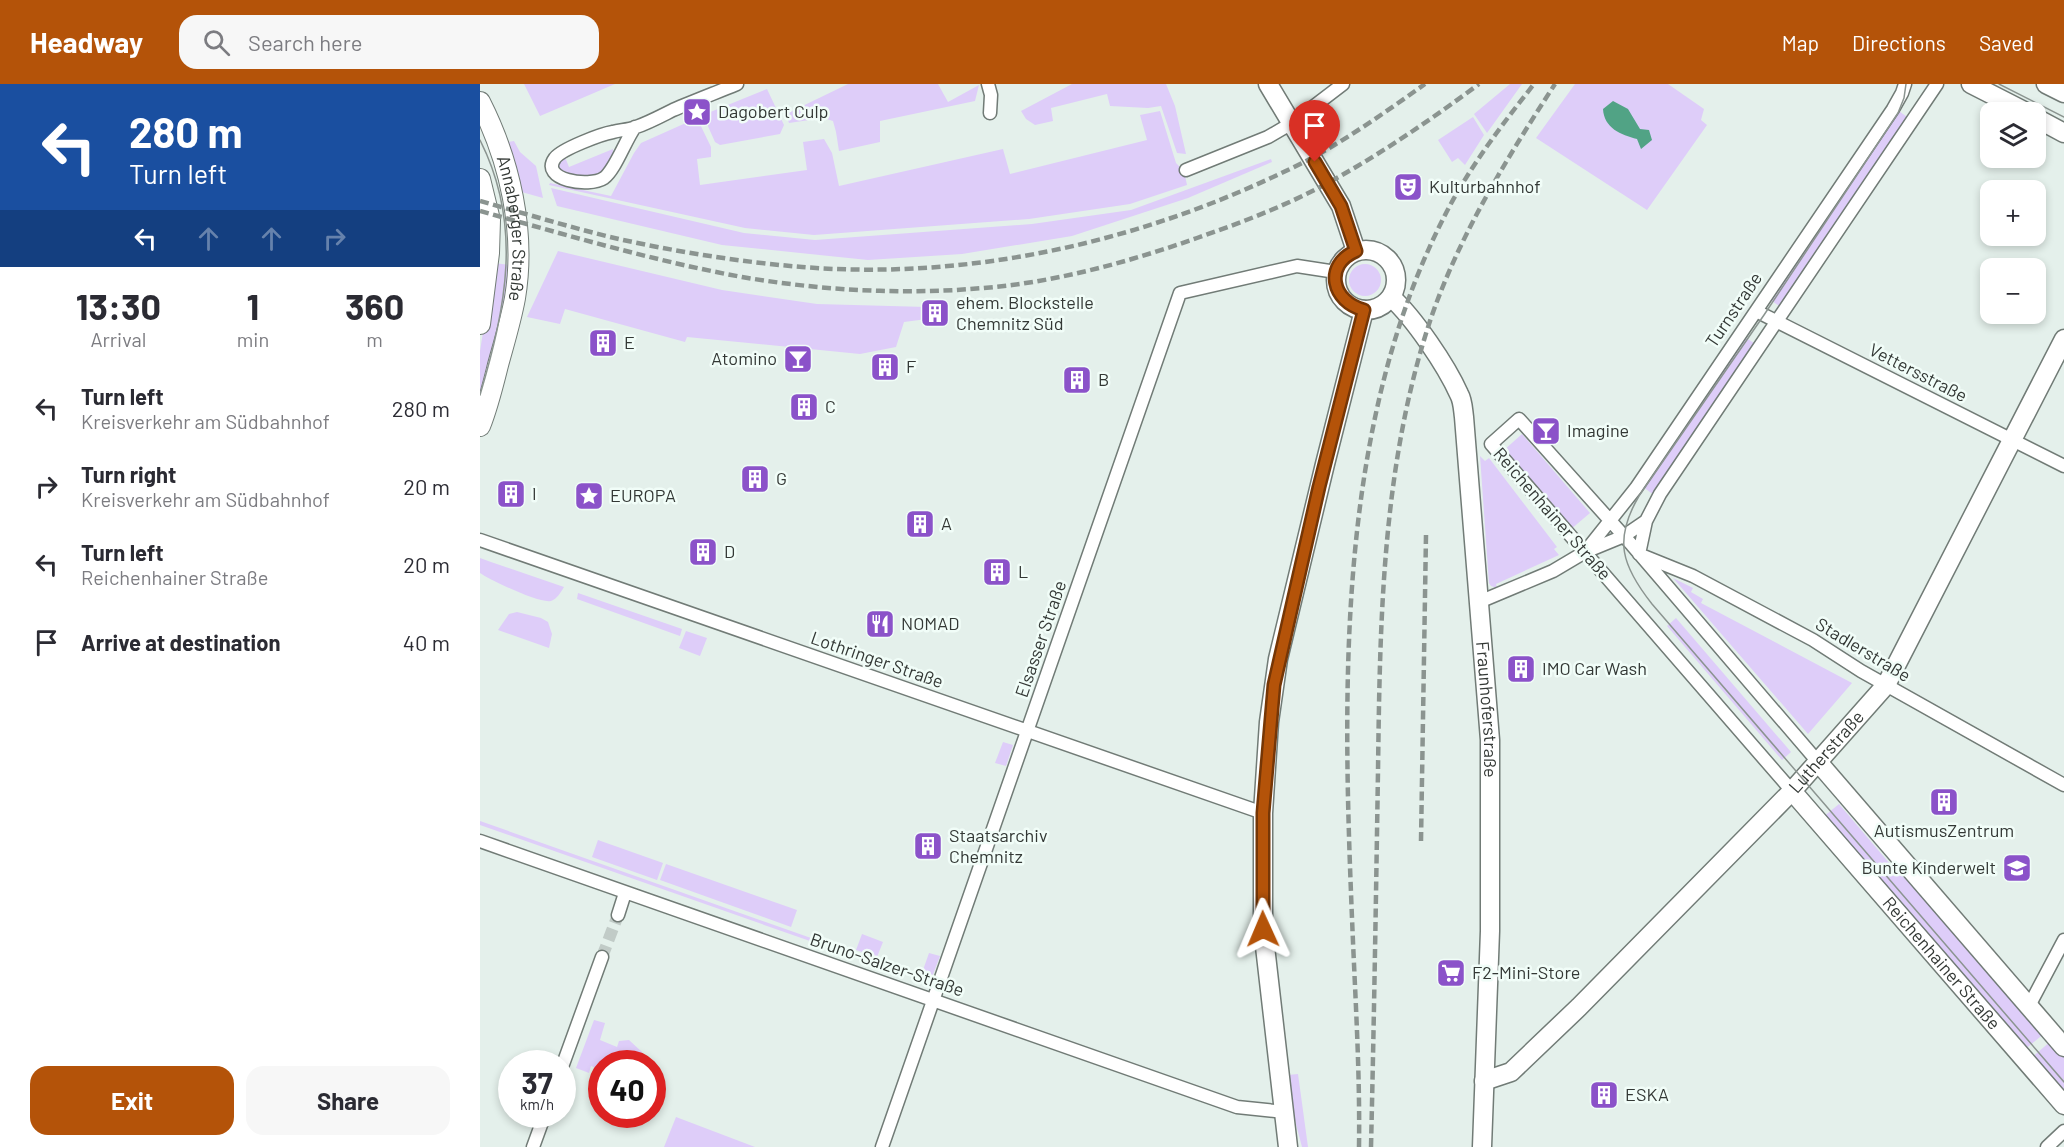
<!DOCTYPE html>
<meta charset="utf-8">
<style>
:root{--surface:#fff;--page:#f7f7f7;--text:#2b2b33;--muted:#7c7c81;--accent:#b45309}
body{margin:0;font-family:Barlow,sans-serif;background:var(--page);color:var(--text);height:100vh;display:flex;flex-direction:column;font-size:22px;white-space:nowrap}
*{box-sizing:border-box;margin:0}
p{font-size:20px;color:var(--muted)}
.icon{flex:none;width:33px;height:33px;fill:none;stroke:currentColor;stroke-width:2;stroke-linecap:round;stroke-linejoin:round}
.map{position:relative;flex:1;overflow:hidden}
.panel{display:flex;flex-direction:column;background:var(--surface);width:480px}
.panel>*{flex:none}
.banner{background:#1a4fa0;color:#fff;overflow:hidden}
.fabs{position:absolute;left:1500px;top:18px;display:grid;gap:12px}
.fabs a{display:grid;place-items:center;width:66px;height:66px;border-radius:12px;background:var(--surface);box-shadow:0 3px 9px #0003;font-size:30px}
.speed{position:absolute;left:18px;top:966px;display:flex;gap:12px;font-size:30px;font-weight:700;text-align:center}
.speed>*{display:grid;place-content:center;width:78px;height:78px;border-radius:50%;background:var(--surface);box-shadow:0 3px 9px #0003;line-height:1}
.speed small{font-size:15px;font-weight:400}
.speed .limit{border:9px solid #d22;background:#fff;color:#111}
.pin{position:absolute;display:grid;place-items:center;width:51px;height:51px;color:#fff;margin:-62px -26px;border-radius:50% 50% 50% 0;rotate:-45deg;box-shadow:0 0 6px #0007}
.pin .icon{rotate:45deg}
.me{position:absolute;width:66px;margin:-33px;rotate:359deg;stroke-linejoin:round;filter:drop-shadow(0 0 4px #0008)}
.turn{display:flex;align-items:center;gap:21px;height:126px;padding:0 30px;font-size:27px}
.turn .icon{width:78px;height:78px;stroke-width:2.5}
.turn b{display:block;font-size:42px;line-height:51px}
.lanes{display:flex;align-items:center;height:57px;padding:0 30px;background:#0003;justify-content:center;gap:30px;direction:ltr}
.lanes .off{opacity:.35}
.eta{display:flex;justify-content:space-evenly;align-items:center;height:102px;text-align:center}
.eta b{font-size:36px;font-weight:700;line-height:42px}
.primary-button{display:flex;gap:12px;margin-top:auto;padding:12px 30px}
.primary-button a{flex:1;height:69px;border-radius:18px;background:var(--accent);color:#fff;font-size:24px;font-weight:700;line-height:69px;text-align:center}
.primary-button a+a{background:var(--page);color:var(--text)}
ul{padding:0;list-style:none}
li{display:flex;align-items:center;gap:18px;height:78px;padding:0 30px}
li div{flex:1}
li b{display:block;font-size:22px}
li em{font-style:normal}
header{display:flex;align-items:center;gap:36px;box-sizing:border-box;height:84px;padding:0 30px;background:var(--accent);color:#fff}
header strong{font-size:28px}
nav{display:flex;gap:33px;margin-inline-start:auto;font-size:21px}
.search{width:420px;height:54px;background:var(--page);display:flex;align-items:center;gap:15px;box-sizing:border-box;padding:0 21px;border-radius:18px;color:var(--muted);font-size:22px}
main{display:flex;flex:1;min-height:0}
.map>svg:first-child{display:block}
</style>
<header>
<strong>Headway</strong>
<div class="search"><svg class="icon" aria-label="search" viewBox="0 0 24 24"><circle cx="10" cy="10" r="6"/><path d="M15 15l6 6"/></svg>Search here</div>
<nav><a>Map</a><a>Directions</a><a>Saved</a></nav>
</header>
<main>
<section class="panel">
<div class="banner">
<div class="turn"><svg class="icon" aria-label="left" viewBox="0 0 24 24"><path d="M17 20v-9H6M10 6l-5 5 5 5"/></svg><div><b>280 m</b>Turn left</div></div>
<div class="lanes"><svg class="icon" aria-label="left" viewBox="0 0 24 24"><path d="M17 20v-9H6M10 6l-5 5 5 5"/></svg><svg class="icon off" aria-label="ahead" viewBox="0 0 24 24"><path d="M12 20V5M6 11l6-6 6 6"/></svg><svg class="icon off" aria-label="ahead" viewBox="0 0 24 24"><path d="M12 20V5M6 11l6-6 6 6"/></svg><svg class="icon off" aria-label="right" viewBox="0 0 24 24"><path d="M7 20v-9h11M14 6l5 5-5 5"/></svg></div>
</div>
<div class="eta">
<div><b>13:30</b><p>Arrival</p></div>
<div><b>1</b><p>min</p></div>
<div><b>360</b><p>m</p></div>
</div>
<ul>
<li><svg class="icon" aria-label="left" viewBox="0 0 24 24"><path d="M17 20v-9H6M10 6l-5 5 5 5"/></svg><div><b>Turn left</b><p>Kreisverkehr am Südbahnhof</p></div><em>280 m</em></li>
<li><svg class="icon" aria-label="right" viewBox="0 0 24 24"><path d="M7 20v-9h11M14 6l5 5-5 5"/></svg><div><b>Turn right</b><p>Kreisverkehr am Südbahnhof</p></div><em>20 m</em></li>
<li><svg class="icon" aria-label="left" viewBox="0 0 24 24"><path d="M17 20v-9H6M10 6l-5 5 5 5"/></svg><div><b>Turn left</b><p>Reichenhainer Straße</p></div><em>20 m</em></li>
<li><svg class="icon" aria-label="arrive" viewBox="0 0 24 24"><path d="M6 21V4h12l-3 4 3 4H6"/></svg><div><b>Arrive at destination</b></div><em>40 m</em></li>
</ul>
<div class="primary-button"><a>Exit</a><a>Share</a></div>
</section>
<div class="map">
<svg width="1584" height="1063" viewBox="0 0 1584 1063">
<rect width="100%" height="100%" fill="#e4f0eb"/>
<path fill="#decdf9" d="M 44,0 L 135,0 L 60,32 Z
M 368,0 L 458,0 L 468,18 L 499,1 L 495,17 L 400,37 L 400,58 L 359,67 L 356,48 L 353,37 L 343,34 L 309,39 L 306,30 Z
M 592,0 L 686,0 L 695,22 L 706,70 L 697,69 L 681,22 L 668,24 L 630,22 L 627,10 L 571,24 L 573,37 L 555,41 L 546,35 L 541,27 Z
M 1030,0 L 1042,0 L 1007,49 L 994,30 Z
M 1095,0 L 1188,0 L 1224,25 L 1221,36 L 1227,41 L 1167,126 L 1056,54 Z
M 287,5 L 304,41 L 300,50 L 240,61 L 235,58 L 223,31 Z
M 1416,25 L 1430,35 L 1302,224 L 1289,215 Z
M 680,27 L 696,79 L 704,87 L 707,101 L 650,120 L 549,135 L 334,151 L 265,144 L 69,101 L 70,99 L 131,112 L 154,69 L 161,59 L 217,34 L 231,63 L 231,73 L 217,75 L 220,101 L 327,86 L 323,58 L 344,55 L 352,69 L 359,102 L 523,65 L 530,90 L 667,56 L 660,31 Z
M 993,33 L 1004,51 L 985,81 L 978,74 L 972,78 L 958,56 Z
M 34,57 L 40,68 L 56,82 L 63,114 L 38,107 L 28,58 Z
M 133,65 L 132,80 L 116,95 L 81,90 L 77,79 L 83,68 L 89,83 Z
M 791,75 L 792,78 L 708,114 L 592,152 L 482,170 L 388,176 L 242,161 L 77,122 L 71,104 L 264,149 L 335,156 L 552,140 L 651,126 Z
M 78,167 L 242,206 L 337,220 L 447,223 L 447,235 L 424,238 L 416,263 L 380,270 L 207,253 L 205,258 L 85,225 L 80,240 L 47,233 Z
M 14,179 L 31,181 L 28,210 L 0,323 L 0,267 Z
M869 196a16 16 0 1 1 32 0a16 16 0 1 1-32 0Z
M 1263,252 L 1277,261 L 1175,412 L 1162,402 Z
M 1042,350 L 1110,429 L 1090,446 L 1023,367 Z
M 1000,372 L 1005,377 L 1009,374 L 1077,463 L 1074,465 L 1079,471 L 1016,500 L 1017,504 L 1011,502 L 1009,499 Z
M 0,474 L 11,478 L 84,503 C 81,508 77,515 71,517 C 60,520 10,496 0,489 Z
M 1193,494 L 1213,504 L 1211,508 L 1223,515 L 1221,519 L 1372,599 L 1328,650 Z
M 98,509 L 202,545 L 200,552 L 97,515 Z
M 37,528 L 61,534 L 68,538 L 72,550 L 69,564 L 18,546 L 29,530 Z
M 1196,534 L 1311,668 L 1302,676 L 1187,542 Z
M 206,547 L 227,554 L 220,572 L 199,564 Z
M 523,658 L 533,661 L 526,682 L 515,679 Z
M 1359,720 L 1410,780 L 1436,800 L 1565,949 L 1544,966 L 1342,734 Z
M 0,737 L 331,854 L 330,857 L 0,741 Z
M 118,756 L 183,779 L 177,796 L 112,773 Z
M 186,780 L 317,826 L 311,843 L 180,796 Z
M 382,850 L 403,858 L 397,873 L 376,866 Z
M 449,869 L 460,872 L 452,893 L 442,889 Z
M 114,936 L 125,939 L 120,956 L 137,963 L 139,957 L 149,956 L 162,968 L 163,979 L 122,980 L 121,986 L 111,982 L 109,989 L 96,984 Z
M 1571,957 L 1584,972 L 1584,1012 L 1551,974 Z
M 818,990 L 828,1063 L 822,1063 L 812,1025 L 808,991 Z
M 196,1033 L 275,1063 L 184,1063 Z"/>
<path fill="#51a385" d="M 1133,17 L 1148,25 L 1160,45 L 1169,46 L 1172,56 L 1161,65 L 1157,55 C 1141,51 1124,44 1123,25 Z"/>
<g fill="none" stroke-linecap="round" stroke-linejoin="round">
<path stroke="#c1cbc7" stroke-width="12" stroke-dasharray="12 6" stroke-linecap="butt" d="M 122,873 L 138,831"/>
<g stroke="#717b76" stroke-width="15">
<path id="street" d="M 508,0 L 511,11 L 510,29
M 155,43 C 145,57 135,86 124,94 C 109,104 59,96 75,74 C 82,65 121,50 133,48 C 140,46 148,46 156,43 C 168,39 181,32 193,26 C 214,17 235,9 257,0
M 706,86 L 788,53 L 812,39 L 863,0
M 1276,227 L 1584,382
M 0,456 L 783,729
M 1105,468 L 1156,404 L 1413,25 L 1422,9 L 1425,0
M 1159,470 L 1166,437 L 1180,410 L 1457,0
M 1161,471 L 1213,492 L 1333,556 L 1381,587 L 1584,701
M 999,518 L 1073,487 L 1105,468 L 1144,452 L 1166,437
M 1312,707 L 1011,360 L 1039,335 L 1152,461 L 1338,678
M 0,757 L 757,1023 L 805,1028
M 138,831 L 145,809
M 1549,922 L 1584,856
M 82,983 L 122,873
M 53,1063 L 65,1030
M 402,1063 L 700,209 L 817,182 L 856,188
M 1567,1063 L 1584,1047"/>
</g>
<g stroke="#717b76" stroke-width="21">
<g id="secondary">
<path d="M 788,0 L 861,122 L 876,167"/>
<path d="M 1491,0 L 1546,28"/>
<path d="M 1566,0 L 1584,9"/>
<path d="M 1556,34 L 1584,49"/>
<circle cx="886" cy="196" r="30"/>
<path id="s1" d="M 911,213 C 934,234 966,281 979,310 C 983,317 983,326 984,333 L 1010,656 L 1010,847 L 1002,1063"/>
<path d="M 1338,678 L 1584,963"/>
<path id="s2" d="M 1312,707 L 1584,1021"/>
<path id="s3" d="M 1004,997 L 1031,988 L 1099,923 L 1312,707 L 1406,601 L 1584,255"/>
<path d="M 808,1063 L 783,845 L 783,729 L 789,638 L 798,575 L 845,380 L 884,226"/>
</g>
</g>
<g stroke="#717b76" stroke-width="22">
<g id="primary">
<path id="s4" d="M 0,18 C 30,77 46,148 35,214 C 31,236 24,259 18,281 C 13,301 8,322 0,342"/>
<path d="M 0,95 L 10,136 L 9,169 L 0,240"/>
</g>
</g>
<use href="#street" stroke="#fff" stroke-width="12"/>
<use href="#secondary" stroke="#fff" stroke-width="18"/>
<use href="#primary" stroke="#fff" stroke-width="20"/>
<path stroke="#8b9490" stroke-width="1.5" d="M 1426,0 L 1424,14 L 1418,29 L 1284,231 L 1159,412 C 1133,456 1142,482 1172,520 L 1584,998
M 1519,0 L 1584,33
M 0,56 C 43,141 26,223 0,311"/>
<path stroke="#8b9490" stroke-width="4.5" stroke-dasharray="9 4.5" stroke-linecap="butt" d="M 0,117 C 43,129 86,142 130,153 C 191,167 260,178 322,183 C 497,197 673,155 828,76 C 869,54 907,27 945,0
M 0,127 C 87,151 174,177 262,193 C 350,208 443,212 532,201 C 594,193 657,175 717,154 C 760,139 803,123 844,101 C 898,72 949,37 999,0
M 941,757 L 946,451
M 879,1063 C 880,995 876,926 873,858 C 863,620 853,351 964,133 C 988,85 1021,42 1054,0
M 891,1063 C 894,938 896,812 898,687 C 900,535 902,380 951,234 C 980,150 1027,74 1075,0"/>
</g>
<g fill="none" stroke-linecap="round" stroke-linejoin="round">
<g stroke="#753606" stroke-width="15">
<path id="route" d="M 783,845 L 783,729 L 794,601 L 839,403 L 884,226 C 852,218 843,181 876,167 L 861,122 L 835,78"/>
</g>
<use href="#route" stroke="#b45309" stroke-width="10"/>
</g>
<defs>
<g id="sight-square" transform="scale(1.5)"><rect x="-9" y="-9" width="18" height="18" rx="4" fill="#8b52c9" stroke="#f1fdf8"/><path d="M0-6L1.8-2.2L6-1.7L2.9 1.2L3.7 5.4L0 3.3L-3.7 5.4L-2.9 1.2L-6-1.7L-1.8-2.2Z" fill="#fff"/></g>
<g id="theatre-square" transform="scale(1.5)"><rect x="-9" y="-9" width="18" height="18" rx="4" fill="#8b52c9" stroke="#f1fdf8"/><path d="M-5-5.5Q0-4 5-5.5V0Q5 5 0 6Q-5 5-5 0ZM-3.3-2.5H-1v1.5H-3.3ZM1-2.5H3.3v1.5H1ZM-2.8 1Q0 5.5 2.8 1Z" fill="#fff"/></g>
<g id="building-square" transform="scale(1.5)"><rect x="-9" y="-9" width="18" height="18" rx="4" fill="#8b52c9" stroke="#f1fdf8"/><path d="M-4-6H4V6H1V3H-1V6H-4ZM-2.5-4.3h1.7v1.8h-1.7ZM.8-4.3h1.7v1.8H.8ZM-2.5-1h1.7V.8h-1.7ZM.8-1h1.7V.8H.8Z" fill="#fff"/></g>
<g id="bar-square" transform="scale(1.5)"><rect x="-9" y="-9" width="18" height="18" rx="4" fill="#8b52c9" stroke="#f1fdf8"/><path d="M-6-5H6L.8 .8V4.5H3.5V6h-7V4.5H-.8V.8Z" fill="#fff"/></g>
<g id="restaurant-square" transform="scale(1.5)"><rect x="-9" y="-9" width="18" height="18" rx="4" fill="#8b52c9" stroke="#f1fdf8"/><path d="M-5-6h1v4h1v-4h1v4h1v-4h1v5L-1.5 .5V6h-2V.5L-5-1ZM5-6V6H3V1.5H1.5Q1.5-4 5-6Z" fill="#fff"/></g>
<g id="school-square" transform="scale(1.5)"><rect x="-9" y="-9" width="18" height="18" rx="4" fill="#8b52c9" stroke="#f1fdf8"/><path d="M0-5L7-2L0 1L-7-2ZM-4 1L0 2.5L4 1V4Q0 6-4 4Z" fill="#fff"/></g>
<g id="supermarket-square" transform="scale(1.5)"><rect x="-9" y="-9" width="18" height="18" rx="4" fill="#8b52c9" stroke="#f1fdf8"/><path d="M-6-5.5h2.5l.6 2H6L4.5 2H-2.5L-4.4-4H-6ZM-1.5 3.2a1.3 1.3 0 1 0 .1 0ZM3 3.2a1.3 1.3 0 1 0 .1 0Z" fill="#fff"/></g>
</defs>
<g fill-rule="evenodd">
<use href="#sight-square" x="217" y="28"/>
<use href="#theatre-square" x="928" y="103"/>
<use href="#building-square" x="455" y="229"/>
<use href="#building-square" x="123" y="259"/>
<use href="#bar-square" x="318" y="275"/>
<use href="#building-square" x="405" y="283"/>
<use href="#building-square" x="597" y="296"/>
<use href="#building-square" x="324" y="323"/>
<use href="#bar-square" x="1066" y="347"/>
<use href="#building-square" x="275" y="395"/>
<use href="#building-square" x="31" y="410"/>
<use href="#sight-square" x="109" y="412"/>
<use href="#building-square" x="440" y="440"/>
<use href="#building-square" x="223" y="468"/>
<use href="#building-square" x="517" y="488"/>
<use href="#restaurant-square" x="400" y="540"/>
<use href="#building-square" x="1041" y="585"/>
<use href="#building-square" x="1464" y="718"/>
<use href="#building-square" x="448" y="762"/>
<use href="#school-square" x="1537" y="784"/>
<use href="#supermarket-square" x="971" y="889"/>
<use href="#building-square" x="1124" y="1011"/>
</g>
<g text-anchor="middle" stroke-width="5" stroke-linejoin="round" paint-order="stroke">
<g font-size="18" fill="#333835" stroke="#f1fdf8" text-anchor="start">
<text x="238" y="34">Dagobert Culp</text>
<text x="949" y="109">Kulturbahnhof</text>
<text x="476" y="225">ehem. Blockstelle<tspan x="476" dy="21">Chemnitz Süd</tspan></text>
<text x="144" y="265">E</text>
<text x="297" y="281" text-anchor="end">Atomino</text>
<text x="426" y="289">F</text>
<text x="618" y="302">B</text>
<text x="345" y="329">C</text>
<text x="1087" y="353">Imagine</text>
<text x="296" y="401">G</text>
<text x="52" y="416">I</text>
<text x="130" y="418">EUROPA</text>
<text x="461" y="446">A</text>
<text x="244" y="474">D</text>
<text x="538" y="494">L</text>
<text x="421" y="546">NOMAD</text>
<text x="1062" y="591">IMO Car Wash</text>
<text x="1464" y="753" text-anchor="middle">AutismusZentrum</text>
<text x="469" y="758">Staatsarchiv<tspan x="469" dy="21">Chemnitz</tspan></text>
<text x="1516" y="790" text-anchor="end">Bunte Kinderwelt</text>
<text x="992" y="895">F2-Mini-Store</text>
<text x="1145" y="1017">ESKA</text>
</g>
<g font-size="18" fill="#333835" stroke="#f1fdf8">
<text dy="6" stroke="none"><textPath href="#s4" startOffset="132">Annaberger Straße</textPath></text>
<text transform="translate(1254 226) rotate(-56)" y="6">Turnstraße</text>
<text transform="translate(1438 289) rotate(27)" y="6">Vettersstraße</text>
<text transform="translate(1072 430) rotate(49)" y="6">Reichenhainer Straße</text>
<text transform="translate(561 555) rotate(-71)" y="6">Elsasser Straße</text>
<text transform="translate(1383 566) rotate(31)" y="6">Stadlerstraße</text>
<text transform="translate(397 576) rotate(19)" y="6">Lothringer Straße</text>
<text dy="6" stroke="none"><textPath href="#s1" startOffset="436">Fraunhoferstraße</textPath></text>
<text dy="6" stroke="none"><textPath href="#s3" startOffset="478">Lutherstraße</textPath></text>
<text dy="6" stroke="none"><textPath href="#s2" startOffset="228">Reichenhainer Straße</textPath></text>
<text transform="translate(407 881) rotate(19)" y="6">Bruno-Salzer-Straße</text>
</g>
</g>
</svg>
<div class="fabs">
<a><svg class="icon" aria-label="layers" viewBox="0 0 24 24"><path d="M12 4l9 5-9 5-9-5zM3 14l9 5 9-5"/></svg></a>
<a>+</a>
<a>−</a>
</div>
<div class="speed"><div>37<small>km/h</small></div><div class="limit">40</div></div>
<div class="pin" style="left:835px;top:78px;background:#d93025"><svg class="icon" aria-label="arrive" viewBox="0 0 24 24"><path d="M6 21V4h12l-3 4 3 4H6"/></svg></div>
<svg class="me" style="left:783px;top:845px" viewBox="-20 -20 40 40"><path d="M0-17L14 15 0 8-14 15z" fill="#b45309" stroke="#fff" stroke-width="4"/></svg>
</div>
</main>
